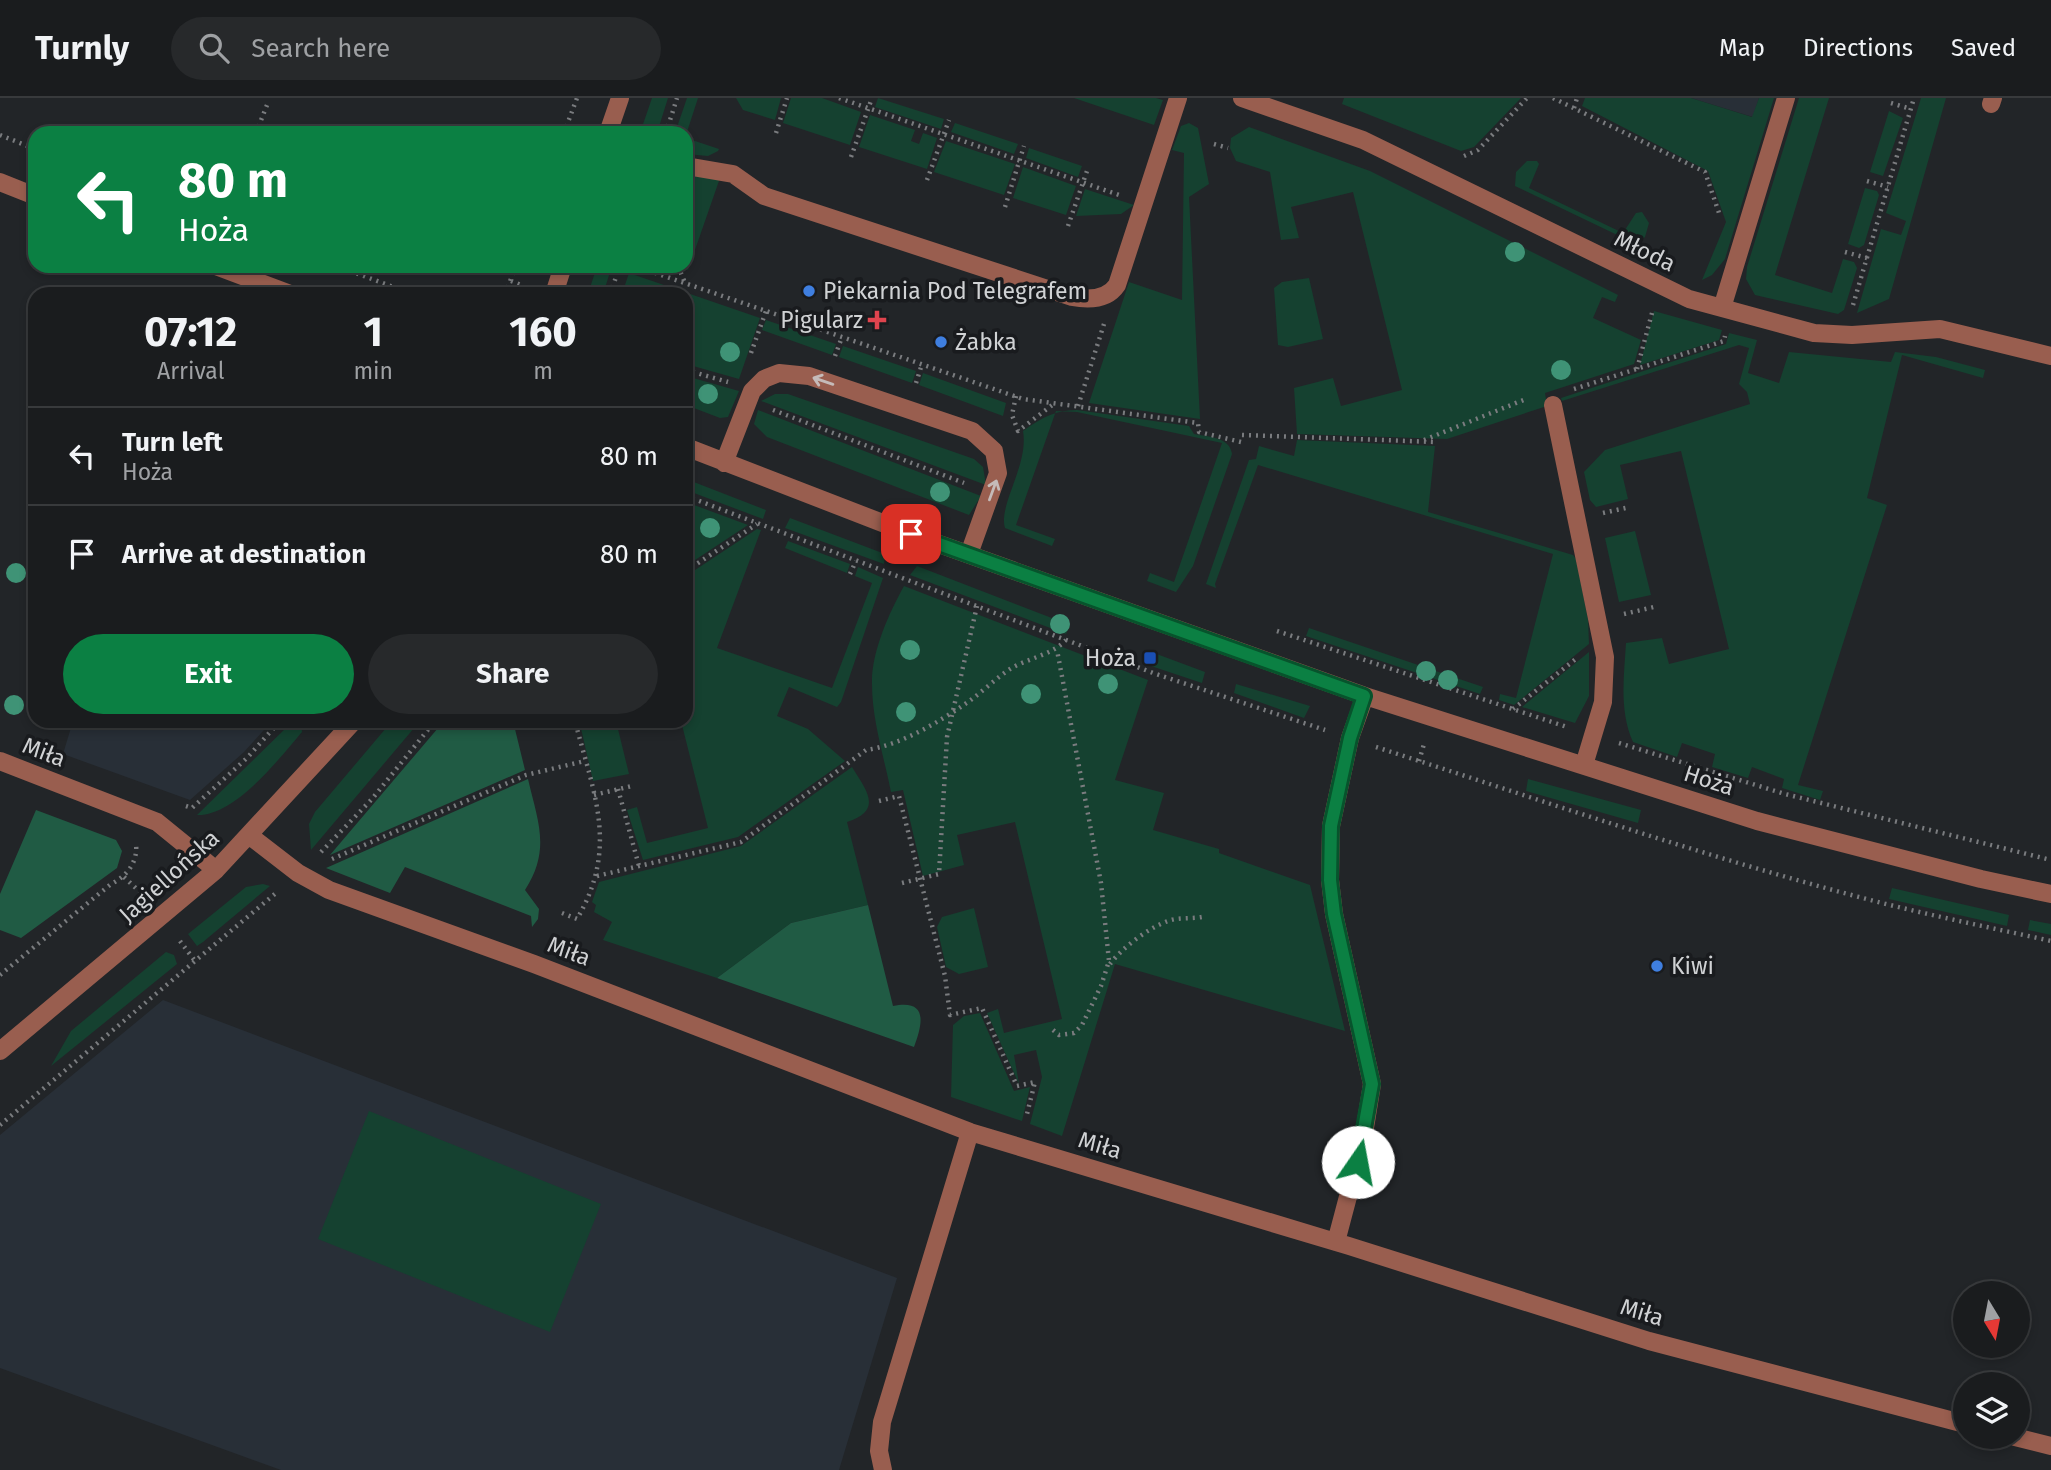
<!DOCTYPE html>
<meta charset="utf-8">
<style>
:root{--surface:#1a1c1e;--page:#27292b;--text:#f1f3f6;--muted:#9fa1a4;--line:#383a3c;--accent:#0b8043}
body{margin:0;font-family:"Fira Sans",sans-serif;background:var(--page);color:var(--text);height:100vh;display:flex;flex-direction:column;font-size:26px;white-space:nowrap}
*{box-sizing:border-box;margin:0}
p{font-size:23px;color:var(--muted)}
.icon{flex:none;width:38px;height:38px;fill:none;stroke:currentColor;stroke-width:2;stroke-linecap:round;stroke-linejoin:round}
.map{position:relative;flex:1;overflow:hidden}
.drawer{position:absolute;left:28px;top:189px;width:665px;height:441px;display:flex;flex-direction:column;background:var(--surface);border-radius:21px;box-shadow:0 4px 10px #0003,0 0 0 2px var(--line)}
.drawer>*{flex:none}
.top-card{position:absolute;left:28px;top:28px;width:665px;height:147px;border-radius:21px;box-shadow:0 4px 10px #0003,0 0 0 2px var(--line);background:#0b8043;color:#fff;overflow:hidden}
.needle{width:46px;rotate:170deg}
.buttons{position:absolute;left:1953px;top:1183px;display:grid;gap:14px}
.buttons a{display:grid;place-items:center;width:77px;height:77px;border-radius:50%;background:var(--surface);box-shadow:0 4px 10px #0003,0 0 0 2px var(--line);font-size:35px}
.pin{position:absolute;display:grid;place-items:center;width:60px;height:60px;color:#fff;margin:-30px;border-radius:14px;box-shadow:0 4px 10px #0006}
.me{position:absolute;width:77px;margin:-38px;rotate:12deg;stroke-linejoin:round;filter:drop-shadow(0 0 5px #0008)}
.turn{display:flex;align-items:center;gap:24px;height:147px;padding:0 35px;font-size:32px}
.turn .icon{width:91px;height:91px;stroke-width:2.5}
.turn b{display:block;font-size:49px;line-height:60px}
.eta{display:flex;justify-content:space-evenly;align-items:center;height:119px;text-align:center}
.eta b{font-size:42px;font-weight:700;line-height:49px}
.cta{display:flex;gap:14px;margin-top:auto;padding:14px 35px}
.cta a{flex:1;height:80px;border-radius:42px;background:var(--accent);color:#fff;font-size:28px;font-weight:700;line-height:80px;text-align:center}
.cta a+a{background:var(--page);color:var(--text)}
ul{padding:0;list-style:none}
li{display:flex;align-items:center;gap:21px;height:98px;padding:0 35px;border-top:2px solid var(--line)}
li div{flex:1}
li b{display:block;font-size:26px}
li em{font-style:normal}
header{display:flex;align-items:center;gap:42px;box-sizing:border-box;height:98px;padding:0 35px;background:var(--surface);border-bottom:2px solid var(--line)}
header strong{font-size:33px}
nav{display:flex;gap:38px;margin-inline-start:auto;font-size:24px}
.search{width:490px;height:63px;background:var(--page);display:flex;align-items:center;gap:18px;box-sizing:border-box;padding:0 24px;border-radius:38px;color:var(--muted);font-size:26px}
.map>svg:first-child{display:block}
</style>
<header>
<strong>Turnly</strong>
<div class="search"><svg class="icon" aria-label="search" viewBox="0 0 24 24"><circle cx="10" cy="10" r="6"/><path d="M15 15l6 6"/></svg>Search here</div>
<nav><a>Map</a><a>Directions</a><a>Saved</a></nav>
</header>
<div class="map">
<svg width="2051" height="1372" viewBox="0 0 2051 1372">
<rect width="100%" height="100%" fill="#222528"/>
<path fill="#282f37" d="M 1691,0 L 1759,0 L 1753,19 Z
M 73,623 L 272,623 L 244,654 L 190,702 L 63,656 Z
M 163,902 L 897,1180 L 839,1372 L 281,1372 L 0,1270 L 0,1037 Z"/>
<path fill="#154130" d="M 652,0 L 668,0 L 657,35 L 640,35 Z
M 687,0 L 698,0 L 686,37 L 675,35 Z
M 736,0 L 781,0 L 775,22 L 743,12 Z
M 791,0 L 822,0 L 861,14 L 850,47 L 783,25 Z
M 878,0 L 944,21 L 941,31 L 875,9 Z
M 1074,0 L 1156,0 L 1163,2 L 1154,27 Z
M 1344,0 L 1521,0 L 1474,49 L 1461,53 L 1342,6 Z
M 1585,0 L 1691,0 L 1752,19 L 1759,0 L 1774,0 L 1725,161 L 1712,177 L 1702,182 L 1726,124 L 1708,73 L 1582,8 Z
M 1799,0 L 1829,0 L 1775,177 L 1832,195 L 1843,161 L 1854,164 L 1857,170 L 1844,212 L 1838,216 L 1755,197 L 1746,181 L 1747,169 Z
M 1921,0 L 1946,0 L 1889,201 L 1857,215 L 1881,131 L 1901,137 L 1906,123 L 1886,115 Z
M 1889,13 L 1903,20 L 1883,78 L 1870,74 Z
M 870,17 L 915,32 L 911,43 L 919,46 L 923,35 L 937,40 L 927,71 L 859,49 Z
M 955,25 L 1018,46 L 1014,56 L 951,34 Z
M 1189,25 L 1198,30 L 1209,86 L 1189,99 L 1200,321 L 1089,305 L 1129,184 L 1182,202 L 1184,55 L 1172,52 L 1181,28 Z
M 1249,29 L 1370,73 L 1618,197 L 1615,204 L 1602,199 L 1593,220 L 1641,242 L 1634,266 L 1545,295 L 1547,308 L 1447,341 L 1297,336 L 1294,290 L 1333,280 L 1341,308 L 1402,292 L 1353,94 L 1291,109 L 1299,140 L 1281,142 L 1270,74 L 1236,63 L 1230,50 L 1231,40 Z
M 686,40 L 719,51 L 718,53 L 708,58 L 686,56 Z
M 946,43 L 1015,66 L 1004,97 L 934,74 Z
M 1029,50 L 1082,68 L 1078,79 L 1026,60 Z
M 1527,63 L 1537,63 L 1539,66 L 1529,90 L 1623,135 L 1636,115 L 1642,114 L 1649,125 L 1645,139 L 1636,146 L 1515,88 L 1516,74 Z
M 1023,69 L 1076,88 L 1066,117 L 1013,100 Z
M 686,76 L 720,80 L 688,172 L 674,168 L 686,168 Z
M 1865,90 L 1877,93 L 1879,97 L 1864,147 L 1859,150 L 1848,146 Z
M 1085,91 L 1134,107 L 1121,116 L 1076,118 Z
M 597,168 L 612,168 L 603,196 L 589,193 Z
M 629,175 L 760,220 L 739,281 L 686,266 L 686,196 L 622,196 Z
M 1309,180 L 1323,241 L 1288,249 L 1278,247 L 1274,190 L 1282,184 Z
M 1654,213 L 1722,232 L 1719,242 L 1640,267 Z
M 766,222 L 836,246 L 832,257 L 762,232 Z
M 1729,235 L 1757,242 L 1748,275 L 1779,285 L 1789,254 L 1891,264 L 1895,254 L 1936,259 L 1985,272 L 1983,280 L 1902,257 L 1867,400 L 1887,407 L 1798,687 L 1823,693 L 1820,702 L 1782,690 L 1784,681 L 1752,669 L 1748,680 L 1712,669 L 1715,656 L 1682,645 L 1677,659 L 1633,644 C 1619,613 1624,578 1626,545 L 1662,540 L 1669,566 L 1729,551 L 1681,353 L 1620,367 L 1628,401 L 1596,409 L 1590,402 L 1584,374 L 1605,352 L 1750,306 L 1747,294 L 1739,286 L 1749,250 L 1739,247 L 1562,303 L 1561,300 L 1726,246 Z
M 843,248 L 916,273 L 912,285 L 839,259 Z
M 923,275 L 1006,305 L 1003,318 L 919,287 Z
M 686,278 L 739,293 L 728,319 L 720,320 L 686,307 Z
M 775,296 L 788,296 L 974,361 L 983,369 L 986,387 L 761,303 Z
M 758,312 L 981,398 L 969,417 L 767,339 L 754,326 Z
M 1077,312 L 1189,328 L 1194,336 C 1209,339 1230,339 1232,356 L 1193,468 L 1176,494 L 1147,483 L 1150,475 L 1174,484 L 1222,345 L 1077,314 L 1056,313 L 1016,427 L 1055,441 L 1052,448 L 1005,430 C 998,407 1029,367 1023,333 C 1043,319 1053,313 1077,312 Z
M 1297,342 L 1435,348 L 1428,414 L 1573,457 L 1576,461 L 1588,521 L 1589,546 L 1514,607 L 1499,602 L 1500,596 L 1516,600 L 1553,456 L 1258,367 L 1215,486 L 1216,490 L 1206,486 L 1249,362 L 1256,361 L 1259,348 L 1294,358 Z
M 686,381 L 766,412 L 763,421 L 686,392 Z
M 686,404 L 748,427 L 686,468 Z
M 790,420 L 885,456 L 884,466 L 785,430 Z
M 757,431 L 761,432 L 717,550 L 832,590 L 872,485 L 855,478 L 858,469 L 883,480 L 841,604 L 837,609 L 789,589 L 777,618 L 808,631 L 845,663 L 738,739 L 643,762 L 627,712 L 637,709 L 647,745 L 708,730 L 681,623 L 686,623 L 686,478 Z
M 1635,433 L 1651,497 L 1619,504 L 1605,440 Z
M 788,443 L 850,466 L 847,475 L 785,450 Z
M 917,468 L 1070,527 L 1066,536 L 910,477 Z
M 904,488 L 1148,582 L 1115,682 L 1164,695 L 1153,732 L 1219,751 L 1219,755 L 1310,787 L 1345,933 L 1115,866 L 1062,1038 L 1030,1026 L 1042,979 L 1036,952 L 1014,957 L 1019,986 L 987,915 L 998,911 L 1004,935 L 1062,921 L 1015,724 L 957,737 L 964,767 L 923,778 L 903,692 L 891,694 C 884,659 872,622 872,586 C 871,555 889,515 904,488 Z
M 1309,530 L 1483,589 L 1480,596 L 1306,538 Z
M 1589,554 L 1589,598 L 1575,625 L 1522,609 Z
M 1154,555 L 1205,574 L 1202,585 L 1148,567 Z
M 1236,586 L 1310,608 L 1304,620 L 1234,595 Z
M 392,623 L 420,623 L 311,752 L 309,726 L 315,714 Z
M 593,623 L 616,623 L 629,676 L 593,683 L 580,626 Z
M 291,625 L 301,625 L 302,634 C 279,661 235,718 197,717 Z
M 852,669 C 866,692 884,712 847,724 L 868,807 L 791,825 L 717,880 L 603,842 L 612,824 L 594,814 L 596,807 L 592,804 L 599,784 L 741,748 Z
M 1528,681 L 1641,712 L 1638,725 L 1526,693 Z
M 263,786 L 270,788 L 203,844 L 197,848 L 188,836 L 246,789 Z
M 1892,790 L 2009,817 L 2007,828 L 1889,801 Z
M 974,810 L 988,869 L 959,876 L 946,869 L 937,829 L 942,819 Z
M 2030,822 L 2051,826 L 2051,837 L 2028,832 Z
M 166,854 L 174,857 L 177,866 L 51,968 L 71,933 Z
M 980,915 L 1014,993 L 1030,989 L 1022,1023 L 951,999 L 953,927 L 964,918 Z
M 369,1013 L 601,1106 L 550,1234 L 318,1141 Z"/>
<path fill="#205b44" d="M 444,623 L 513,623 L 525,672 L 330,757 Z
M 528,681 C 538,724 551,752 525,792 L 539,811 L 538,821 L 532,829 L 531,818 L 405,769 L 390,795 L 326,770 Z
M 36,712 L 116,742 L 122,753 L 117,770 L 21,840 L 0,832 L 0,796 Z
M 868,807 L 893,908 C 928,901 923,925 914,949 L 717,880 L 791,825 Z"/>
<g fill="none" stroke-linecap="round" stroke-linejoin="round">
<path stroke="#7a7c7f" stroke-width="4.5" stroke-dasharray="2 5" stroke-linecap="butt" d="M 839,0 L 1119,97
M 1553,0 L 1705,74 L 1719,115
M 1891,5 L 1911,11
M 1574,10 L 1577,0
M 256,35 L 267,7
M 564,35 L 577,0
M 666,35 L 677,0
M 776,35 L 787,0
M 0,37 L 35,51
M 1214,46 L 1228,50
M 1464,58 L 1478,52 L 1527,0
M 851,59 L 872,0
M 927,82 L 949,22
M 1867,83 L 1888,89
M 1005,109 L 1024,48
M 1068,128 L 1088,70
M 1845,154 L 1867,160
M 337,168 L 412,196
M 635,168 L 1023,301 L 1198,325 L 1199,334 L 1241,344
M 678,168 L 685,185
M 511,183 L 524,188
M 505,196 L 516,168
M 610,196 L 620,168
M 1853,207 L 1914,0
M 751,255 L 766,213
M 835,258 L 842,239
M 1637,271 L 1652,215
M 686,272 L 728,284
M 916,285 L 922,266
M 1574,291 L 1724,243 L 1725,238
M 1016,298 L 1012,317 L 1018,333 L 1055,305
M 1078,308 L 1104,226
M 773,312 L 964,385
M 1242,337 L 1436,344
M 1424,342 L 1526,301
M 686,398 L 1156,576 L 1325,632
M 1603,415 L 1630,409
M 686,473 L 757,426
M 850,476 L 856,463
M 1624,516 L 1654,509
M 1277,533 L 1567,629
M 1513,611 L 1577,560
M 1619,645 L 1785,696 L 2051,762
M 1376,649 C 1547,704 1716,763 1890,807 C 1943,820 1997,831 2051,843
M 1419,663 L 1424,646
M 618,691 L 639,768
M 594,697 L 632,688
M 879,703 L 899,698 L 945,878 L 950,917 L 982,910 L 1017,988 L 1035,984 L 1026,1020
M 186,708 L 192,710 L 247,660 L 280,623
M 321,754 L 372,701 L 435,623
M 332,761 L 526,677 L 585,663
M 597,778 L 741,744 L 866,652 C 901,647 939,624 968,604 C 982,594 995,581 1010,571 C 1028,560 1052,557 1066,542
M 124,779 L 141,795
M 902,785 L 939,776 L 947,639 L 977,508
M 562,815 L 577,821 C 619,749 594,697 575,623
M 180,843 L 195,863
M 1110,866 C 1122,850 1148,830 1168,823 C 1178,819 1191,821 1202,819
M 0,877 L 111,786 C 127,778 138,764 136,746
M 1053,932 L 1059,937 L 1074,935 L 1082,927 L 1101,888 L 1109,863 L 1101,785 L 1057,552
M 0,1027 L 276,795"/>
<path stroke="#995e4f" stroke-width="18" d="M 1242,0 L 1363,42 L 1689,201 L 1814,235 L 1852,237 L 1940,231 L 2051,258
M 1991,6 L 1993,0
M 608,35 L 620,0
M 686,68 L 733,76 L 764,98 L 1072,199 C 1088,202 1107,202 1117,187 L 1178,0
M 0,84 L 35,98
M 216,168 L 290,196
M 554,196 L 563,168
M 1722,210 L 1786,0
M 1553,307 L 1605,559 L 1603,604 L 1584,667
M 686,349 L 911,436 L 1365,598 L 1757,723 L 1981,781 L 2051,796
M 724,365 L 752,293 L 764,281 L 779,275 L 809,278 L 972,333 L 994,353 L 998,375 L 969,456
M 0,663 L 157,724 L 216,772
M 250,738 L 298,775 L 329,792 L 534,866 L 970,1034 L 1349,1148 L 1649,1243 L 1965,1326
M 0,953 L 216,772 L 354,623
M 1336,1144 L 1363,1042 L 1372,986 L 1334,816 L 1330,782 L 1331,728 L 1350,640 L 1365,598
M 2015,1339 L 2051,1348
M 883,1372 L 879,1353 L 882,1324 L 970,1034"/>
</g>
<g fill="#3f9376">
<circle cx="1515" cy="154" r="10"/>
<circle cx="730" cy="254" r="10"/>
<circle cx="1561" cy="272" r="10"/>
<circle cx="708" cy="296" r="10"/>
<circle cx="940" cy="394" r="10"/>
<circle cx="710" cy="430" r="10"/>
<circle cx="16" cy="475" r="10"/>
<circle cx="1060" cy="526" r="10"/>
<circle cx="910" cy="552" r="10"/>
<circle cx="1426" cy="573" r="10"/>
<circle cx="1448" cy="582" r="10"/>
<circle cx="1108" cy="586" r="10"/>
<circle cx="1031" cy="596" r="10"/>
<circle cx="14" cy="607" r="10"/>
<circle cx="906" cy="614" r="10"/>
</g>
<defs><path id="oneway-shaft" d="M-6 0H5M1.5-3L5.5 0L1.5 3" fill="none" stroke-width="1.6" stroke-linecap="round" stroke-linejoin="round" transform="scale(1.75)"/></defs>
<g stroke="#c5bbb9">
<use href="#oneway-shaft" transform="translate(823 283) rotate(-161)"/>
<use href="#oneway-shaft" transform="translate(993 392) rotate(-70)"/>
</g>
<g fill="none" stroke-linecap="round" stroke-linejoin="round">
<g stroke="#07532c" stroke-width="18">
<path id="route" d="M 911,436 L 1364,598 L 1350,640 L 1331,728 L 1330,782 L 1334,816 L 1372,986 L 1358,1064"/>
</g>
<use href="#route" stroke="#0b8043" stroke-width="12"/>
</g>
<g fill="#3f7fe0" stroke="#191b1e" stroke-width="2.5">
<circle cx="809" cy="193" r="7"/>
<circle cx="941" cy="244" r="7"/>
<circle cx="1657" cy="868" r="7"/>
</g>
<path fill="#e0444e" stroke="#191b1e" stroke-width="2.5" d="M873.5 211.5h7v7h7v7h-7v7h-7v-7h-7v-7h7z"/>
<rect fill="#1a4fb4" stroke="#191b1e" stroke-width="2.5" x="1143" y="553" width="14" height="14" rx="3.5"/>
<g text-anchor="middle" stroke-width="7" stroke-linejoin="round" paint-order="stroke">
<g font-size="23" fill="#d0d2d4" stroke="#191b1e">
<text transform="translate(1645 153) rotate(26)" y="8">Młoda</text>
<text transform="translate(44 654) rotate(21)" y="8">Miła</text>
<text transform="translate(1709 682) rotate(18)" y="8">Hoża</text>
<text transform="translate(169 778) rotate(-42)" y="8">Jagiellońska</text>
<text transform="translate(569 853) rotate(21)" y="8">Miła</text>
<text transform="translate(1100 1047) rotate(17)" y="8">Miła</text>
<text transform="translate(1642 1214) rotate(17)" y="8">Miła</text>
</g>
<g font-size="23" fill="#d0d2d4" stroke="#191b1e" text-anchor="start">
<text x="823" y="201">Piekarnia Pod Telegrafem</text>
<text x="863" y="230" text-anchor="end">Pigularz</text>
<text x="955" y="252">Żabka</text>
<text x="1136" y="568" text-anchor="end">Hoża</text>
<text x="1671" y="876">Kiwi</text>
</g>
</g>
</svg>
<div class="buttons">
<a><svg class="needle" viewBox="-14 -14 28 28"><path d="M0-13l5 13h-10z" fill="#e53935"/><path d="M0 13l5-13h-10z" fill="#9fa1a4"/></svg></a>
<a><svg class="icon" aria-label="layers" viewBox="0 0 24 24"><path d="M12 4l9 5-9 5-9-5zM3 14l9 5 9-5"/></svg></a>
</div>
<div class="pin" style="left:911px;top:436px;background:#d93025"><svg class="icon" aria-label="arrive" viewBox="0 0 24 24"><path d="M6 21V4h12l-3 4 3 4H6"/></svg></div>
<svg class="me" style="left:1358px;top:1064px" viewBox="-20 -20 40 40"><circle r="19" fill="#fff"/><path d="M0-13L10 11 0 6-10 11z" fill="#0b8043"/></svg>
<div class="top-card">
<div class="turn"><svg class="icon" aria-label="left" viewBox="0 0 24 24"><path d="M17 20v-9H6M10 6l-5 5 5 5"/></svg><div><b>80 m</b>Hoża</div></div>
</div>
<section class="drawer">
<div class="eta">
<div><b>07:12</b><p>Arrival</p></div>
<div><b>1</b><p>min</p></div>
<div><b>160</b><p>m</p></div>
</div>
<ul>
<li><svg class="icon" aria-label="left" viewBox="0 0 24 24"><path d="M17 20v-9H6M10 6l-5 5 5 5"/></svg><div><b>Turn left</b><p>Hoża</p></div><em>80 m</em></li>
<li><svg class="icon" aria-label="arrive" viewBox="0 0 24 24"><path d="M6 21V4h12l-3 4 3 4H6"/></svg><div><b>Arrive at destination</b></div><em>80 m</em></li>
</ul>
<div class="cta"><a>Exit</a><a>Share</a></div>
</section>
</div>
